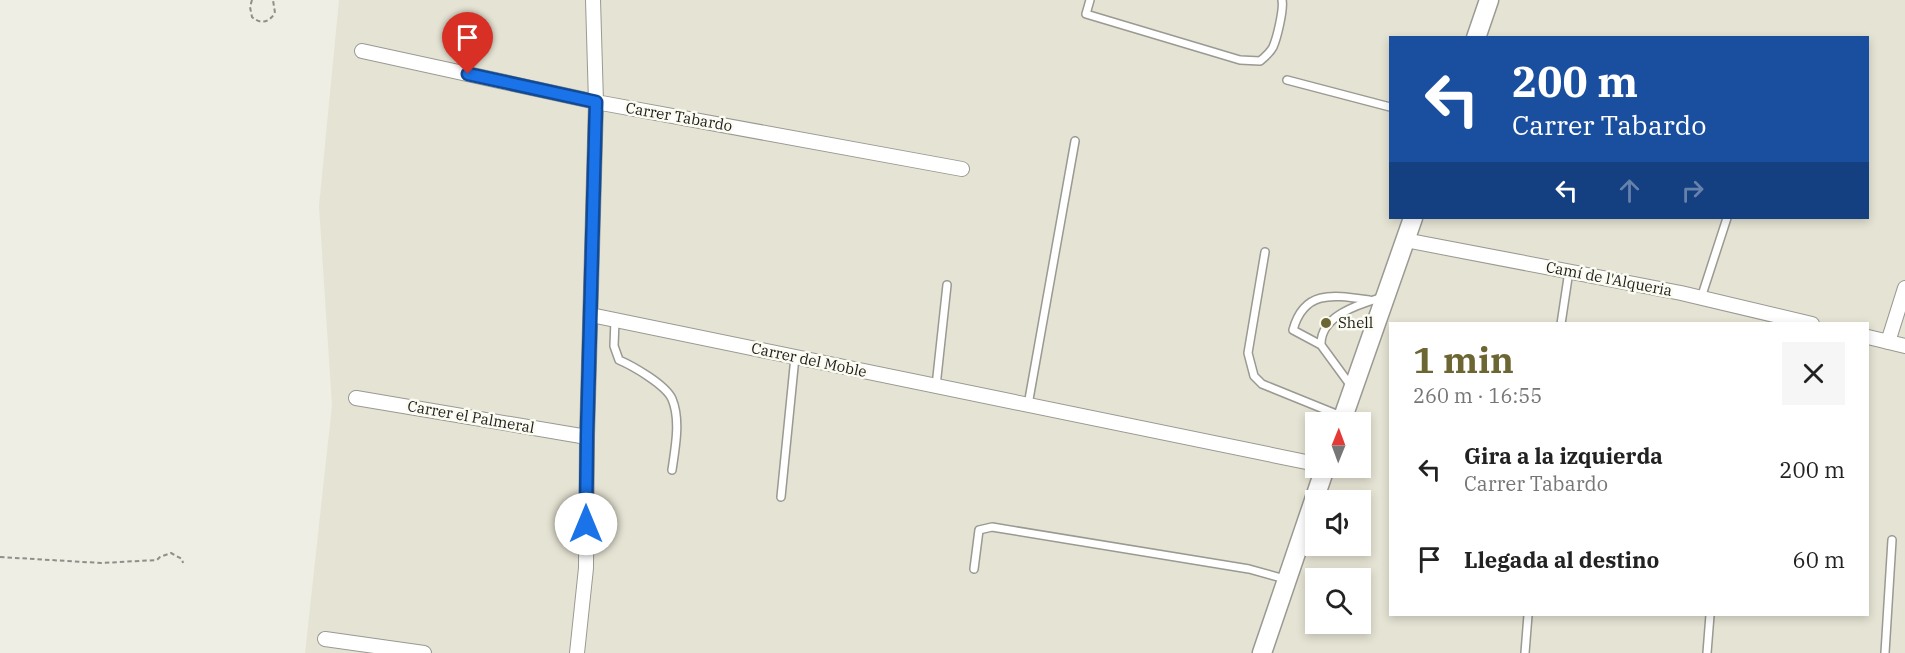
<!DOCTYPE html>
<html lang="es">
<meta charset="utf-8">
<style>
:root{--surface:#fff;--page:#f6f6f6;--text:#222;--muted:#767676;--accent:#6c6633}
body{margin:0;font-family:"IBM Plex Serif",serif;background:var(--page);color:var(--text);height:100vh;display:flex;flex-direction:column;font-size:22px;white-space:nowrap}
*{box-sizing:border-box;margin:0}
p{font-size:20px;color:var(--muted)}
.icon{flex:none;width:33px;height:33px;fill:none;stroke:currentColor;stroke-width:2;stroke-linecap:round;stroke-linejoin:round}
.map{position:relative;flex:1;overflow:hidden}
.panel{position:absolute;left:1389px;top:322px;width:480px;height:294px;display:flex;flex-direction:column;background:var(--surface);border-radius:0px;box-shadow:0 3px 9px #0003}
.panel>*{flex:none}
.hud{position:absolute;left:1389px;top:36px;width:480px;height:183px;border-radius:0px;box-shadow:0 3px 9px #0003;background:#1a4fa0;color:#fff;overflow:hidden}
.needle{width:39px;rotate:1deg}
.tools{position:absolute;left:1305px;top:412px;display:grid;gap:12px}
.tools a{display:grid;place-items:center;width:66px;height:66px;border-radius:0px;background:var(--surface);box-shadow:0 3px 9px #0003;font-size:30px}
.pin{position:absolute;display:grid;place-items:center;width:51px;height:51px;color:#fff;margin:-62px -26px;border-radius:50% 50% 50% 0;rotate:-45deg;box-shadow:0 0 6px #0007}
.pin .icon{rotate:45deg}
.me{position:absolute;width:66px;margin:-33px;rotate:0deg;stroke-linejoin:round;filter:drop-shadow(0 0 4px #0008)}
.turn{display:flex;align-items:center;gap:21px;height:126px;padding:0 24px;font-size:27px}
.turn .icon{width:78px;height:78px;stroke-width:2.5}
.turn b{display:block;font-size:42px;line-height:51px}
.lanes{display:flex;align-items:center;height:57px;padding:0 24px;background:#0003;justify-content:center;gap:30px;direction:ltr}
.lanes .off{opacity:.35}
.round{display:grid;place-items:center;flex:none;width:63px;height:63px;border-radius:0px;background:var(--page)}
.summary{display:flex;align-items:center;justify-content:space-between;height:102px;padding:0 24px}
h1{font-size:36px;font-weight:700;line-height:45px;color:var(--accent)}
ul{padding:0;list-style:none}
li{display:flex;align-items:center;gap:18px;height:90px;padding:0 24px}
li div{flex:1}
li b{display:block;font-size:22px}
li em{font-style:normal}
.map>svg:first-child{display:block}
</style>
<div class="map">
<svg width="1905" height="653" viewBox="0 0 1905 653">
<rect width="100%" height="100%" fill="#eeeee5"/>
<path fill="#e5e3d3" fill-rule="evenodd" d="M 339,0 L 1905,0 L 1905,653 L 305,653 L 332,406 L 319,206 ZM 1390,38 L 1868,38 L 1868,218 L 1390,218 ZM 1390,324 L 1868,324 L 1868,615 L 1390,615 ZM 1316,423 L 1360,423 L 1360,468 L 1316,468 ZM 1316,501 L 1360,501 L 1360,546 L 1316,546 ZM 1316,579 L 1360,579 L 1360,624 L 1316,624 Z"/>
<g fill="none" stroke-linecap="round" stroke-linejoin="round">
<g stroke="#9a9992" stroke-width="10">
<path id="service" d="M 1090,0 L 1086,14 L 1240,60 L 1260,61 C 1265,57 1270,53 1273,47 C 1277,38 1284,9 1282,0
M 1287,80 L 1390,107
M 1265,252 L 1248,353 L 1254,376 L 1262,384 L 1341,416
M 1701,298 L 1727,218
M 615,320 L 614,346 L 619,360 C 633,366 666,385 672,399 C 681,420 675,449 672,470
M 1561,324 L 1569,271
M 1321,345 L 1293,330 C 1304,289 1334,295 1369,300
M 936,386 L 947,285
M 1351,386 L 1321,345 C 1320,315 1360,304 1383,297
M 1028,405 L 1075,141
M 781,497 L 795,357
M 974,569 L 979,530 L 992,527 L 1249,569 L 1285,579
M 1525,653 L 1528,615
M 1707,653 L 1710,615
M 1885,653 L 1892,540"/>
</g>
<g stroke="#9a9992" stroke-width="16">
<path id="minor" d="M 362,51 L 596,102 L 962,169
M 1405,240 L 1681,293 L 1812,324
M 591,315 L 1316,464
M 1868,337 L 1905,346
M 1888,342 L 1905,288
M 356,398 L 587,437
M 325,639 L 424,653
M 577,653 L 586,568 L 587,437 L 596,102 L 593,0"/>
</g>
<g stroke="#9a9992" stroke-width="21">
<path id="tertiary" d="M 1476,38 L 1489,0
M 1341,423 L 1413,218
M 1262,653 L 1325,468"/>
</g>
<path stroke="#8f8f89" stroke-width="2" stroke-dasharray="4.5 3" stroke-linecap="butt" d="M 252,0 L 250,7 L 252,17 C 261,25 269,22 275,13 L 273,0
M 0,557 L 101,563 L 157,560 L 160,557 L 171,553 L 182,559 L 183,563"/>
<use href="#service" stroke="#fff" stroke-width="7"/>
<use href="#minor" stroke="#fff" stroke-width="14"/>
<use href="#tertiary" stroke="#fff" stroke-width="18"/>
</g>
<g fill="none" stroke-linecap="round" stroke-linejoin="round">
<g stroke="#114b97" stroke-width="15">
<path id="route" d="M 468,74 L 596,102 L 587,436 L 586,524"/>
</g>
<use href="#route" stroke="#1a73e8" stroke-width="10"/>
</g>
<circle fill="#6c6633" stroke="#fcfbf2" stroke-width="2" cx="1326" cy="323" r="6"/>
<g text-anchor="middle" stroke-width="5" stroke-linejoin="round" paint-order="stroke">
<g font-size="15" fill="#1c1c19" stroke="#fcfbf2">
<text transform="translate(679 117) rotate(10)" y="5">Carrer Tabardo</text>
<text transform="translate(1609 279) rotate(11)" y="5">Camí de l'Alqueria</text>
<text transform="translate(809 360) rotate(12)" y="5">Carrer del Moble</text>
<text transform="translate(471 417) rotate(10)" y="5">Carrer el Palmeral</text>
</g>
<g font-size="15" fill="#1c1c19" stroke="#fcfbf2" text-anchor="start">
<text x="1338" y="328">Shell</text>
</g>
</g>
</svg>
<div class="tools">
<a><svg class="needle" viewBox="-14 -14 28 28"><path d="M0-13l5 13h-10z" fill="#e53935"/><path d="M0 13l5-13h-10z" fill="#767676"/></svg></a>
<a><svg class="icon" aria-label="sound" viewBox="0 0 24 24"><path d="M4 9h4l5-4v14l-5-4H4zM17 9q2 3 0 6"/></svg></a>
<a><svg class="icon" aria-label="search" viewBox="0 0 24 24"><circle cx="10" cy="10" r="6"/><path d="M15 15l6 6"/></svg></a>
</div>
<div class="pin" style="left:468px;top:74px;background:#d93025"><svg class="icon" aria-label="arrive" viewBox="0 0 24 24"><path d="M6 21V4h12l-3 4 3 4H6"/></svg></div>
<svg class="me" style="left:586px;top:524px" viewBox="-20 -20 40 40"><circle r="19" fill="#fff"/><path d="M0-13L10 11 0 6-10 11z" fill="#1a73e8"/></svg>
<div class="hud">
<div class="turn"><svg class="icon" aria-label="left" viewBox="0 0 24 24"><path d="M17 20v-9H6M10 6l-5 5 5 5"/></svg><div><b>200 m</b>Carrer Tabardo</div></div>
<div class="lanes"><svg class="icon" aria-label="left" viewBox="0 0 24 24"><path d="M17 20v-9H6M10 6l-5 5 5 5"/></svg><svg class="icon off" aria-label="ahead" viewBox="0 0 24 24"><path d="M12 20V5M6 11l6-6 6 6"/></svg><svg class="icon off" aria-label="right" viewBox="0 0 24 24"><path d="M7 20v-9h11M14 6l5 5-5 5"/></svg></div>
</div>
<section class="panel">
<div class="summary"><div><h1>1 min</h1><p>260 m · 16:55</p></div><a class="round"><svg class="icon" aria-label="close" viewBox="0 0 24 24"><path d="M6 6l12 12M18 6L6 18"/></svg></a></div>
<ul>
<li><svg class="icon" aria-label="left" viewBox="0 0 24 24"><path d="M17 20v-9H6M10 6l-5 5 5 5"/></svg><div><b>Gira a la izquierda</b><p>Carrer Tabardo</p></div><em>200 m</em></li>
<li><svg class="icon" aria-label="arrive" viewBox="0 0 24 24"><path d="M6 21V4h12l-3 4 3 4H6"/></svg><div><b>Llegada al destino</b></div><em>60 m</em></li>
</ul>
</section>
</div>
